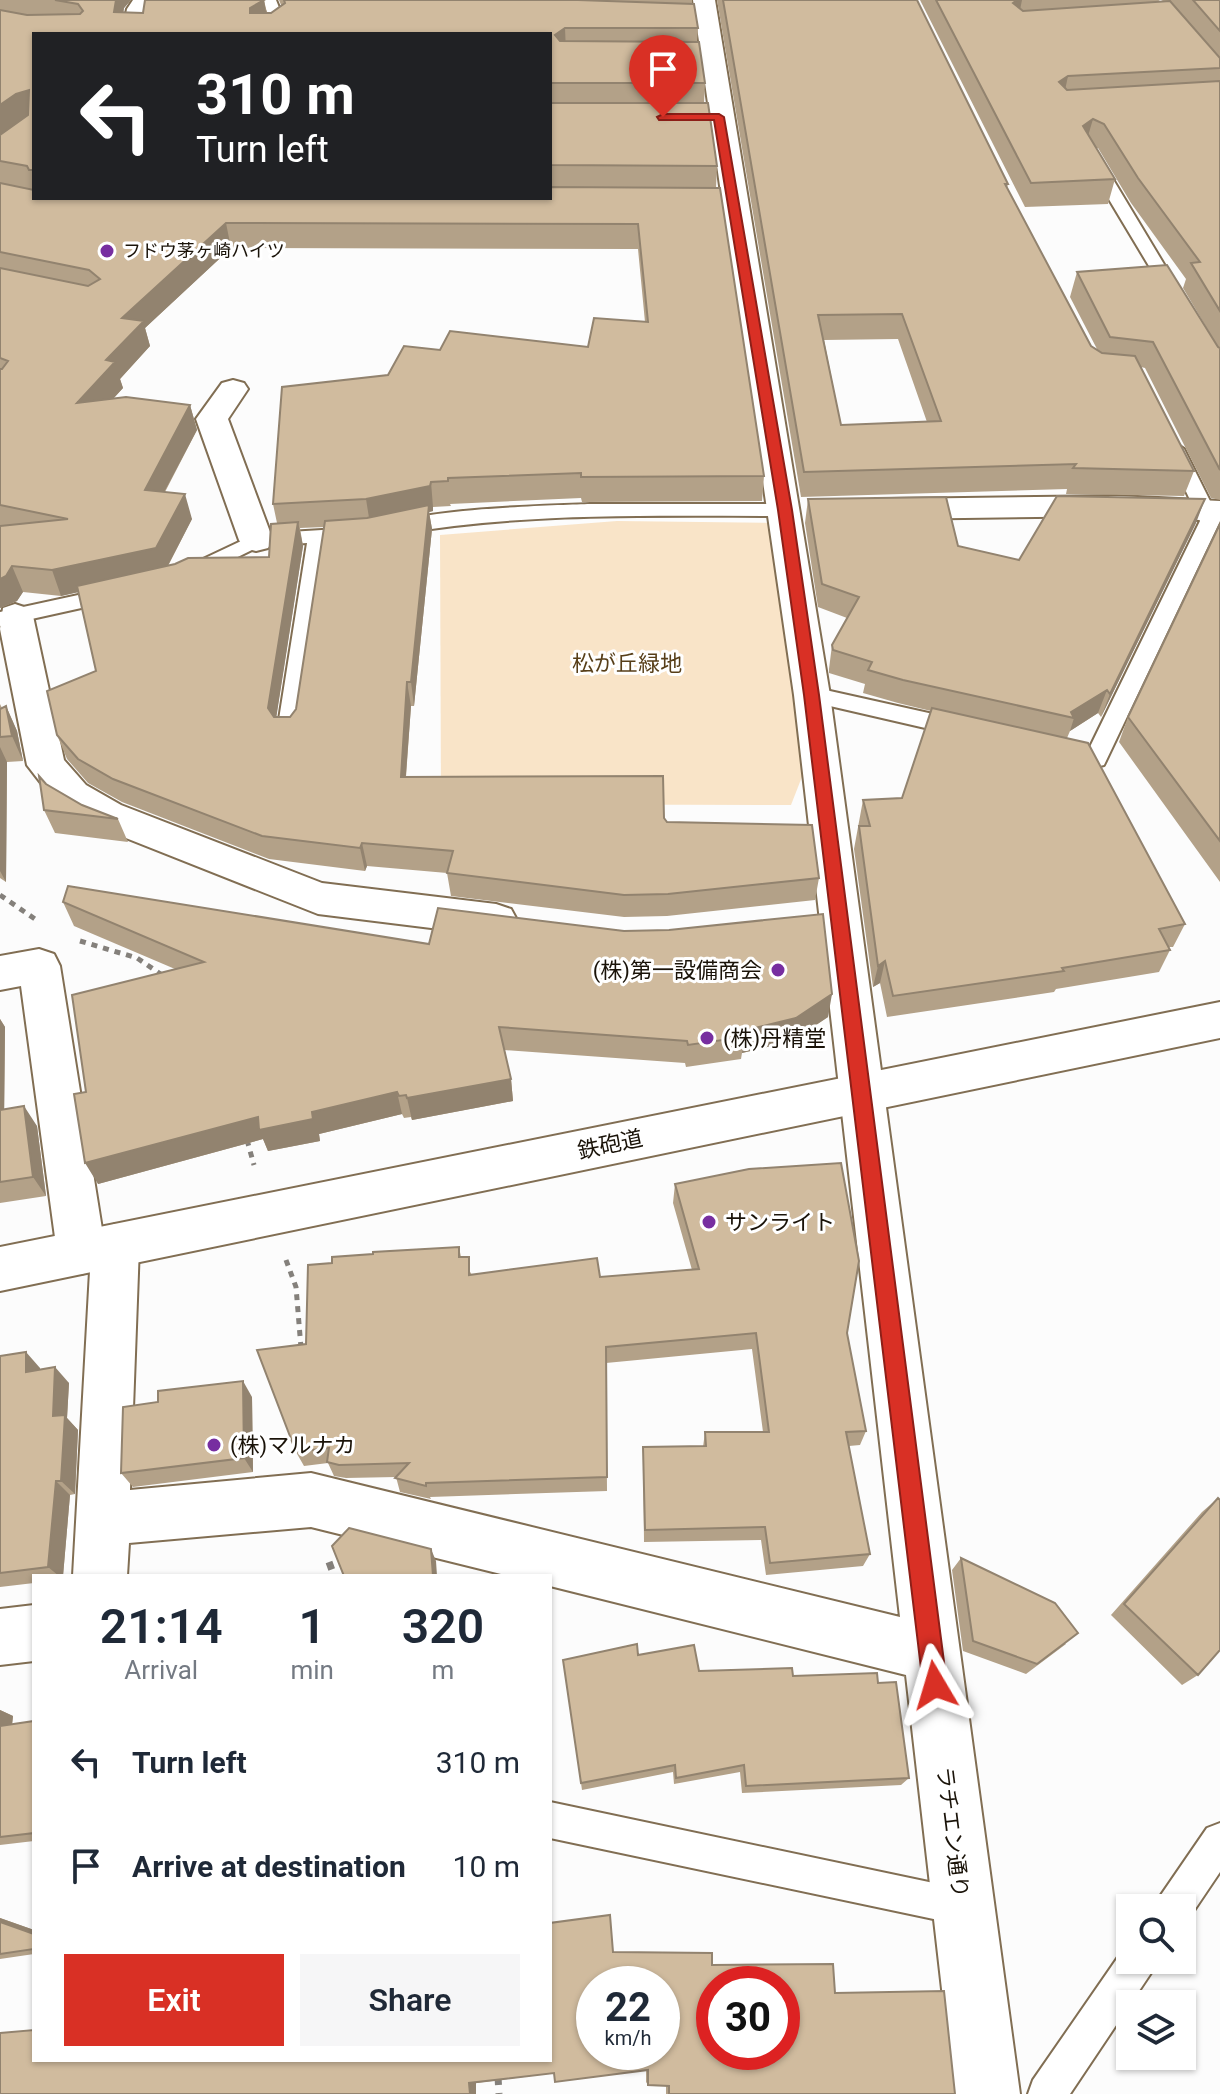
<!DOCTYPE html>
<meta charset="utf-8">
<style>
:root{--surface:#fff;--page:#f6f6f7;--text:#1f2937;--muted:#747a83;--accent:#d93025}
body{margin:0;font-family:Roboto,"Noto Sans JP",sans-serif;background:var(--page);color:var(--text);height:100vh;display:flex;flex-direction:column;font-size:30px;white-space:nowrap}
*{box-sizing:border-box;margin:0}
p{font-size:26px;color:var(--muted)}
.icon{flex:none;width:44px;height:44px;fill:none;stroke:currentColor;stroke-width:2;stroke-linecap:round;stroke-linejoin:round}
.map{position:relative;flex:1;overflow:hidden}
.panel{position:absolute;left:32px;top:1574px;width:520px;height:488px;display:flex;flex-direction:column;background:var(--surface);border-radius:0px;box-shadow:0 2px 6px #0004}
.panel>*{flex:none}
.banner{position:absolute;left:32px;top:32px;width:520px;height:168px;border-radius:0px;box-shadow:0 2px 6px #0004;background:#202124;color:#fff;overflow:hidden}
.tools{position:absolute;left:1116px;top:1894px;display:grid;gap:16px}
.tools a{display:grid;place-items:center;width:80px;height:80px;border-radius:0px;background:var(--surface);box-shadow:0 2px 6px #0004;font-size:40px}
.speed{position:absolute;left:576px;top:1966px;display:flex;gap:16px;font-size:40px;font-weight:700;text-align:center}
.speed>*{display:grid;place-content:center;width:104px;height:104px;border-radius:50%;background:var(--surface);box-shadow:0 2px 6px #0004;line-height:1}
.speed small{font-size:20px;font-weight:400}
.speed .limit{border:12px solid #d22;background:#fff;color:#111}
.pin{position:absolute;display:grid;place-items:center;width:68px;height:68px;color:#fff;margin:-82px -34px;border-radius:50% 50% 50% 0;rotate:-45deg;box-shadow:0 0 8px #0007}
.pin .icon{rotate:45deg}
.me{position:absolute;width:88px;margin:-44px;rotate:353deg;stroke-linejoin:round;filter:drop-shadow(0 0 6px #0008)}
.turn{display:flex;align-items:center;gap:28px;height:168px;padding:0 32px;font-size:36px}
.turn .icon{width:104px;height:104px;stroke-width:2.5}
.turn b{display:block;font-size:56px;line-height:68px}
.eta{display:flex;justify-content:space-evenly;align-items:center;height:136px;text-align:center}
.eta b{font-size:48px;font-weight:600;line-height:56px}
.cta{display:flex;gap:16px;margin-top:auto;padding:16px 32px}
.cta a{flex:1;height:92px;border-radius:0px;background:var(--accent);color:#fff;font-size:32px;font-weight:600;line-height:92px;text-align:center}
.cta a+a{background:var(--page);color:var(--text)}
ul{padding:0;list-style:none}
li{display:flex;align-items:center;gap:24px;height:104px;padding:0 32px}
li div{flex:1}
li b{display:block;font-size:30px}
li em{font-style:normal}
.map>svg:first-child{display:block}
</style>
<div class="map">
<svg width="1220" height="2094" viewBox="0 0 1220 2094">
<rect width="100%" height="100%" fill="#fcfcfc"/>
<path fill="#f9e4c8" d="M 617,521 L 779,523 L 814,746 L 791,805 L 441,804 L 440,535 Z"/>
<g fill="none" stroke-linecap="round" stroke-linejoin="round">
<g stroke="#816e53" stroke-width="4">
<path id="service" d="M 262,0 L 276,0 L 286,25 L 273,34 L 256,34 L 272,24 Z
M 1094,156 L 1102,161 L 1183,296 L 1181,300 L 1169,300 L 1167,296 L 1086,161 Z
M 1175,443 L 1184,449 L 1220,521 L 1104,765 L 1096,767 L 1056,758 L 1053,752 L 1056,746 L 1064,744 L 1089,749 L 1200,521 L 1166,449 Z
M 590,504 L 785,504 L 795,510 L 785,516 C 655,516 526,512 398,534 L 388,528 C 404,509 559,505 590,504 Z
M 355,528 L 362,530 L 365,534 L 362,538 L 327,542 L 299,732 L 296,738 L 280,738 L 277,732 L 307,543 L 260,546 L 191,580 L 181,573 L 184,568 L 256,534 Z
M 115,587 L 122,589 L 125,594 L 122,599 L 0,626 L 0,612 Z
M 812,687 L 960,720 L 968,722 L 971,728 L 968,734 L 960,736 L 804,700 L 801,695 L 804,690 Z
M 550,1802 L 962,1889 L 975,1894 L 980,1907 L 975,1920 L 962,1925 L 550,1838 Z
M 1220,1823 L 1220,1872 L 1187,1921 L 1182,1923 L 1182,1908 L 1156,1908 L 1161,1895 L 1207,1828 Z
M 1130,1945 L 1130,1960 L 1157,1960 L 1151,1973 L 1070,2094 L 1028,2094 L 1033,2080 L 1125,1947 Z"/>
</g>
<g stroke="#816e53" stroke-width="4">
<path id="minor" d="M 133,0 L 156,0 L 149,10 L 146,34 L 122,34 L 127,9 Z
M 693,0 L 715,0 L 830,695 L 1020,2094 L 954,2094 L 906,1675 L 550,1586 L 550,1576 L 509,1576 L 311,1527 L 129,1543 L 127,1576 L 73,1576 L 90,1271 L 81,1274 L 64,1267 L 57,1252 L 21,986 L 0,990 L 0,956 L 39,949 L 54,954 L 60,966 L 102,1229 L 115,1224 L 132,1231 L 139,1246 L 130,1490 L 311,1473 L 900,1617 L 794,695 Z
M 233,380 L 244,383 L 248,389 L 228,419 L 273,540 L 268,548 L 256,551 L 244,548 L 239,540 L 196,419 L 222,383 Z
M 1117,496 L 1220,501 L 1220,521 L 1117,516 L 891,519 L 879,516 L 875,509 L 879,502 L 891,499 Z
M 15,604 L 27,608 L 33,616 L 64,760 L 86,785 L 121,805 L 322,883 L 496,904 L 511,909 L 517,920 L 511,931 L 496,936 L 318,914 L 93,825 L 58,805 L 27,765 L 0,629 L 3,608 Z
M 34,1605 L 34,1661 L 0,1665 L 0,1609 Z"/>
</g>
<g stroke="#816e53" stroke-width="4">
<path id="tertiary" d="M 1220,1002 L 1220,1038 L 0,1291 L 0,1247 Z"/>
</g>
<path stroke="#84807b" stroke-width="5" stroke-dasharray="6 6" stroke-linecap="butt" d="M 0,895 L 35,919
M 80,941 L 137,958 L 162,975
M 247,1140 L 254,1165
M 286,1260 L 296,1287 L 301,1348"/>
<path stroke="#84807b" stroke-width="7" stroke-dasharray="8 8" stroke-linecap="butt" d="M 301,1346 L 301,1352
M 329,1562 L 334,1576
M 498,2077 L 499,2094"/>
<use href="#service" fill="#fff" fill-rule="evenodd"/>
<use href="#minor" fill="#fff" fill-rule="evenodd"/>
<use href="#tertiary" fill="#fff" fill-rule="evenodd"/>
</g>
<path fill="#b3a188" fill-rule="evenodd" d="M 0,0 L 131,0 L 124,8 L 123,13 L 143,13 L 264,0 L 267,13 L 271,13 L 281,5 L 279,0 L 692,0 L 692,4 L 698,28 L 697,42 L 705,83 L 704,103 L 717,166 L 716,188 L 764,476 L 762,501 L 582,502 L 581,498 L 450,504 L 451,506 L 433,507 L 433,511 L 429,512 L 432,529 L 414,706 L 411,706 L 406,777 L 664,818 L 667,822 L 819,878 L 815,900 L 667,916 L 624,917 L 451,896 L 447,873 L 367,866 L 365,871 L 269,859 L 122,802 L 88,783 L 67,759 L 57,735 L 96,671 L 78,592 L 61,596 L 23,592 L 17,601 L 0,608 ZM 34,34 L 550,34 L 550,198 L 34,198 ZM 26,117 L 2,134 L 1,135 L 23,118 ZM 231,248 L 638,249 L 645,322 L 588,347 L 440,350 L 388,375 L 273,504 L 277,523 L 269,557 L 168,566 L 192,519 L 165,492 L 197,430 L 190,405 L 113,399 L 123,388 L 120,379 L 150,346 L 145,328 ZM 324,527 L 296,709 L 290,717 L 276,717 L 303,546 L 300,528 Z
M 717,0 L 917,0 L 1008,184 L 1007,188 L 1091,346 L 1097,349 L 1070,297 L 1077,272 L 1218,347 L 1183,288 L 1186,279 L 1131,203 L 1098,148 L 1096,148 L 1115,179 L 1108,204 L 1025,207 L 920,0 L 1160,0 L 1157,2 L 1163,1 L 1161,0 L 1220,0 L 1220,500 L 1211,498 L 1145,368 L 1141,367 L 1194,471 L 1184,496 L 1066,494 L 1067,489 L 801,497 ZM 898,339 L 927,422 L 841,425 L 824,340 Z
M 808,499 L 958,546 L 1019,560 L 1196,523 L 1101,717 L 1098,713 L 1070,731 L 1067,738 L 1185,924 L 1173,947 L 1169,947 L 1170,950 L 1159,972 L 1056,989 L 1054,992 L 887,1017 L 880,983 L 873,987 L 854,849 L 863,800 L 902,798 L 931,711 L 898,703 L 863,693 L 865,684 L 829,673 L 829,669 L 832,645 L 847,618 L 818,607 L 805,523 Z
M 1220,524 L 1220,882 L 1119,742 L 1128,717 Z
M 0,704 L 2,708 L 6,706 L 17,731 L 23,761 L 7,762 L 6,882 L 0,878 Z
M 46,784 L 82,805 L 118,819 L 128,842 L 55,833 L 44,810 Z
M 63,902 L 828,1017 L 792,1041 L 742,1053 L 741,1059 L 686,1067 L 685,1063 L 504,1050 L 511,1079 L 513,1101 L 412,1120 L 411,1117 L 404,1118 L 402,1114 L 319,1134 L 320,1141 L 268,1151 L 263,1139 L 98,1184 L 86,1092 L 175,969 L 74,926 Z
M 0,1019 L 5,1027 L 4,1109 L 37,1126 L 46,1196 L 0,1203 Z
M 675,1184 L 847,1333 L 866,1431 L 860,1445 L 849,1446 L 870,1554 L 863,1566 L 766,1575 L 761,1540 L 644,1542 L 643,1447 L 703,1447 L 705,1432 L 763,1432 L 752,1349 L 606,1363 L 607,1491 L 430,1497 L 431,1499 L 400,1492 L 396,1477 L 346,1478 L 334,1476 L 328,1463 L 304,1466 L 296,1452 L 306,1344 L 332,1263 L 459,1247 L 461,1257 L 472,1275 L 600,1277 L 692,1270 L 673,1203 Z
M 0,1356 L 40,1368 L 40,1370 L 69,1383 L 67,1418 L 78,1430 L 75,1494 L 70,1495 L 63,1576 L 34,1576 L 34,1583 L 0,1587 Z
M 252,1397 L 253,1472 L 133,1487 L 121,1473 Z
M 1218,1498 L 1198,1675 L 1182,1685 L 1111,1615 L 1202,1512 Z
M 961,1558 L 1066,1644 L 1026,1674 L 963,1651 L 952,1570 Z
M 638,1655 L 699,1671 L 793,1676 L 878,1683 L 909,1778 L 901,1785 L 742,1793 L 740,1772 L 674,1784 L 673,1772 L 582,1790 L 563,1660 Z
M 0,1710 L 13,1716 L 12,1724 L 34,1721 L 34,1841 L 0,1845 Z
M 0,1918 L 34,1930 L 34,1954 L 0,1959 Z
M 613,1952 L 712,1965 L 835,1993 L 955,2094 L 666,2094 L 666,2086 L 648,2085 L 646,2082 L 646,2070 L 554,2073 L 476,2083 L 476,2094 L 0,2094 L 34,2060 Z"/>
<path fill="#92836f" d="M 116,0 L 131,0 L 124,8 L 120,34 L 114,12 Z
M 264,0 L 268,23 L 250,13 L 250,8 Z
M 1017,0 L 1022,0 L 1018,20 L 1013,3 Z
M 565,28 L 566,52 L 555,35 Z
M 1068,76 L 1063,100 L 1059,82 Z
M 29,90 L 34,115 L 23,118 L 0,135 L 0,105 L 16,94 Z
M 1093,119 L 1086,143 L 1083,126 Z
M 226,223 L 231,248 L 145,328 L 150,346 L 120,379 L 123,388 L 86,428 L 77,403 L 122,318 Z
M 190,405 L 197,430 L 152,515 L 145,490 Z
M 431,482 L 433,507 L 433,511 L 429,512 L 432,529 L 414,706 L 411,682 L 370,524 L 366,499 Z
M 185,494 L 192,519 L 164,573 L 61,596 L 52,570 Z
M 1205,499 L 1196,523 L 1101,717 L 1110,694 Z
M 298,522 L 303,546 L 274,732 L 268,708 Z
M 12,566 L 23,592 L 17,601 L 0,608 L 0,579 Z
M 407,682 L 411,706 L 404,800 L 401,777 Z
M 1107,690 L 1098,713 L 1070,731 L 1074,718 L 1071,712 Z
M 6,706 L 17,731 L 23,761 L 12,736 Z
M 0,747 L 7,762 L 6,882 L 0,871 Z
M 362,843 L 367,866 L 365,871 L 360,848 Z
M 885,961 L 880,983 L 873,987 L 878,966 Z
M 832,994 L 828,1017 L 792,1041 L 742,1053 L 744,1037 L 742,1031 Z
M 0,1019 L 5,1027 L 4,1132 L 0,1126 Z
M 511,1079 L 513,1101 L 412,1120 L 407,1098 Z
M 397,1092 L 402,1114 L 319,1134 L 320,1141 L 268,1151 L 263,1139 L 98,1184 L 85,1163 L 258,1117 L 312,1112 Z
M 24,1106 L 37,1126 L 46,1196 L 33,1177 Z
M 26,1352 L 40,1368 L 40,1387 L 26,1372 Z
M 55,1367 L 69,1383 L 67,1418 L 78,1430 L 75,1494 L 61,1481 L 53,1416 Z
M 243,1381 L 252,1397 L 253,1472 L 244,1458 Z
M 56,1481 L 70,1495 L 63,1576 L 59,1576 L 48,1567 Z
M 431,1549 L 436,1561 L 437,1576 L 433,1576 Z
M 0,1710 L 13,1716 L 11,1735 L 0,1730 Z
M 0,1918 L 34,1930 L 34,1934 L 0,1922 Z
M 476,2081 L 476,2094 L 470,2094 L 469,2083 Z"/>
<path fill="#d0bb9e" stroke="#92836f" stroke-width="2" fill-rule="evenodd" d="M 55,0 L 116,0 L 114,12 L 143,13 L 145,0 L 264,0 L 250,8 L 250,13 L 271,13 L 285,3 L 284,0 L 578,0 L 694,4 L 698,28 L 565,28 L 555,35 L 560,41 L 699,42 L 705,83 L 550,83 L 550,34 L 34,34 L 34,170 L 29,170 L 27,166 L 0,161 L 0,135 L 28,115 L 29,90 L 16,94 L 0,105 L 0,10 L 27,15 L 80,14 L 83,11 L 78,4 Z
M 723,0 L 917,0 L 1008,184 L 1005,184 L 1091,346 L 1102,353 L 1135,356 L 1194,471 L 1073,468 L 1076,464 L 804,472 ZM 902,314 L 941,421 L 841,425 L 818,315 Z
M 936,0 L 1017,0 L 1013,3 L 1023,11 L 1170,1 L 1220,58 L 1220,68 L 1068,76 L 1059,82 L 1067,90 L 1220,81 L 1220,311 L 1191,263 L 1200,262 L 1138,178 L 1104,124 L 1093,119 L 1083,126 L 1115,179 L 1031,183 Z
M 1193,0 L 1220,0 L 1220,31 Z
M 550,103 L 708,103 L 717,166 L 550,165 Z
M 0,183 L 34,190 L 34,198 L 550,198 L 550,187 L 720,188 L 764,476 L 581,477 L 581,473 L 448,478 L 448,481 L 431,482 L 430,486 L 366,499 L 273,504 L 282,387 L 388,375 L 404,346 L 440,350 L 450,331 L 588,347 L 594,318 L 648,322 L 638,224 L 226,223 L 122,318 L 144,321 L 106,360 L 115,362 L 77,403 L 126,397 L 190,405 L 145,490 L 185,494 L 156,548 L 52,570 L 12,566 L 6,576 L 0,579 L 0,526 L 68,519 L 0,505 L 0,369 L 2,369 L 8,361 L 0,358 L 0,268 L 88,286 L 100,279 L 89,270 L 0,252 Z
M 1167,265 L 1218,347 L 1220,348 L 1220,470 L 1153,342 L 1110,337 L 1077,272 Z
M 1057,496 L 1205,499 L 1110,694 L 1107,690 L 1071,712 L 1074,718 L 903,680 L 868,670 L 872,662 L 833,650 L 832,645 L 859,597 L 822,584 L 808,499 L 946,497 L 958,546 L 1019,560 Z
M 429,505 L 411,682 L 407,682 L 401,777 L 663,776 L 664,818 L 667,822 L 812,825 L 819,878 L 668,894 L 624,895 L 447,873 L 453,851 L 362,843 L 360,848 L 262,836 L 113,779 L 78,759 L 57,735 L 47,691 L 96,671 L 77,586 L 175,564 L 188,558 L 269,557 L 271,524 L 298,522 L 268,708 L 274,717 L 290,717 L 296,709 L 325,521 L 367,518 Z
M 1220,524 L 1220,841 L 1128,717 Z
M 6,706 L 12,736 L 0,737 L 0,709 Z
M 932,708 L 1088,743 L 1185,924 L 1159,929 L 1170,950 L 1062,968 L 1064,971 L 893,996 L 885,961 L 878,966 L 859,826 L 870,826 L 863,800 L 902,798 Z
M 39,776 L 46,784 L 82,805 L 118,819 L 44,810 Z
M 68,886 L 429,944 L 438,908 L 624,931 L 669,930 L 823,914 L 832,994 L 796,1018 L 742,1031 L 744,1037 L 688,1045 L 687,1041 L 499,1027 L 511,1079 L 407,1098 L 406,1095 L 399,1096 L 397,1092 L 312,1112 L 313,1119 L 259,1130 L 258,1117 L 85,1163 L 74,1094 L 86,1092 L 72,995 L 204,962 L 63,902 Z
M 24,1106 L 33,1177 L 0,1182 L 0,1110 Z
M 841,1163 L 859,1261 L 847,1333 L 866,1431 L 846,1432 L 870,1554 L 770,1563 L 765,1527 L 645,1530 L 643,1447 L 706,1446 L 705,1432 L 769,1432 L 756,1333 L 606,1347 L 607,1477 L 426,1483 L 426,1486 L 395,1478 L 409,1463 L 339,1465 L 327,1462 L 329,1448 L 296,1452 L 257,1350 L 306,1344 L 308,1265 L 332,1263 L 332,1257 L 373,1254 L 373,1252 L 459,1247 L 459,1257 L 469,1257 L 469,1275 L 597,1258 L 600,1277 L 699,1269 L 675,1184 L 749,1169 Z
M 26,1352 L 26,1372 L 55,1367 L 53,1416 L 65,1415 L 61,1481 L 56,1481 L 48,1567 L 0,1573 L 0,1356 Z
M 243,1381 L 244,1458 L 121,1473 L 123,1407 L 158,1402 L 158,1391 Z
M 1218,1498 L 1220,1500 L 1220,1650 L 1198,1675 L 1124,1604 Z
M 349,1528 L 431,1549 L 433,1576 L 344,1576 L 332,1546 Z
M 961,1558 L 1055,1603 L 1078,1633 L 1037,1664 L 973,1641 Z
M 637,1644 L 638,1655 L 694,1645 L 699,1671 L 792,1668 L 793,1676 L 877,1673 L 878,1683 L 896,1682 L 909,1778 L 746,1786 L 744,1765 L 676,1778 L 675,1765 L 581,1783 L 563,1660 Z
M 34,1721 L 34,1833 L 0,1837 L 0,1726 Z
M 610,1915 L 613,1952 L 712,1953 L 712,1965 L 833,1964 L 835,1993 L 944,1991 L 955,2094 L 669,2094 L 669,2086 L 648,2085 L 648,2070 L 555,2082 L 554,2073 L 469,2083 L 470,2094 L 0,2094 L 0,2033 L 34,2030 L 34,2060 L 550,2060 L 550,1923 ZM 594,1984 L 662,1984 L 662,2052 L 594,2052 ZM 714,1984 L 782,1984 L 782,2052 L 714,2052 Z
M 0,1922 L 34,1934 L 34,1949 L 0,1954 Z"/>
<path fill="#d93025" stroke="#8d1f18" stroke-width="2" d="M 663,114 L 719,114 L 724,117 L 792,510 L 819,695 L 947,1685 L 943,1694 L 935,1697 L 927,1694 L 923,1685 L 804,695 L 778,510 L 714,120 L 659,120 L 657,117 Z"/>
<g fill="#772ea0" stroke="#fff" stroke-width="3">
<circle cx="107" cy="251" r="8"/>
<circle cx="778" cy="970" r="8"/>
<circle cx="707" cy="1038" r="8"/>
<circle cx="709" cy="1222" r="8"/>
<circle cx="214" cy="1445" r="8"/>
</g>
<g text-anchor="middle" stroke-width="6" stroke-linejoin="round" paint-order="stroke">
<g font-size="18" fill="#1a1309" stroke="#fff" text-anchor="start">
<text x="123" y="257">フドウ茅ヶ崎ハイツ</text>
</g>
<g font-size="22" fill="#573e18" stroke="#fff">
<text x="627" y="671">松が丘緑地</text>
</g>
<g font-size="22" fill="#1a1309" stroke="#fff" text-anchor="start">
<text x="762" y="978" text-anchor="end">(株)第一設備商会</text>
<text x="723" y="1046">(株)丹精堂</text>
<text x="725" y="1230">サンライト</text>
<text x="230" y="1453">(株)マルナカ</text>
</g>
<g font-size="22" fill="#1a1309" stroke="#fff">
<text transform="translate(610 1144) rotate(-12)" y="8">鉄砲道</text>
<text transform="translate(953 1832) rotate(83)" y="8">ラチエン通り</text>
</g>
</g>
</svg>
<div class="tools">
<a><svg class="icon" aria-label="search" viewBox="0 0 24 24"><circle cx="10" cy="10" r="6"/><path d="M15 15l6 6"/></svg></a>
<a><svg class="icon" aria-label="layers" viewBox="0 0 24 24"><path d="M12 4l9 5-9 5-9-5zM3 14l9 5 9-5"/></svg></a>
</div>
<div class="speed"><div>22<small>km/h</small></div><div class="limit">30</div></div>
<div class="pin" style="left:663px;top:117px;background:#d93025"><svg class="icon" aria-label="arrive" viewBox="0 0 24 24"><path d="M6 21V4h12l-3 4 3 4H6"/></svg></div>
<svg class="me" style="left:935px;top:1685px" viewBox="-20 -20 40 40"><path d="M0-17L14 15 0 8-14 15z" fill="#d93025" stroke="#fff" stroke-width="4"/></svg>
<div class="banner">
<div class="turn"><svg class="icon" aria-label="left" viewBox="0 0 24 24"><path d="M17 20v-9H6M10 6l-5 5 5 5"/></svg><div><b>310 m</b>Turn left</div></div>
</div>
<section class="panel">
<div class="eta">
<div><b>21:14</b><p>Arrival</p></div>
<div><b>1</b><p>min</p></div>
<div><b>320</b><p>m</p></div>
</div>
<ul>
<li><svg class="icon" aria-label="left" viewBox="0 0 24 24"><path d="M17 20v-9H6M10 6l-5 5 5 5"/></svg><div><b>Turn left</b></div><em>310 m</em></li>
<li><svg class="icon" aria-label="arrive" viewBox="0 0 24 24"><path d="M6 21V4h12l-3 4 3 4H6"/></svg><div><b>Arrive at destination</b></div><em>10 m</em></li>
</ul>
<div class="cta"><a>Exit</a><a>Share</a></div>
</section>
</div>
